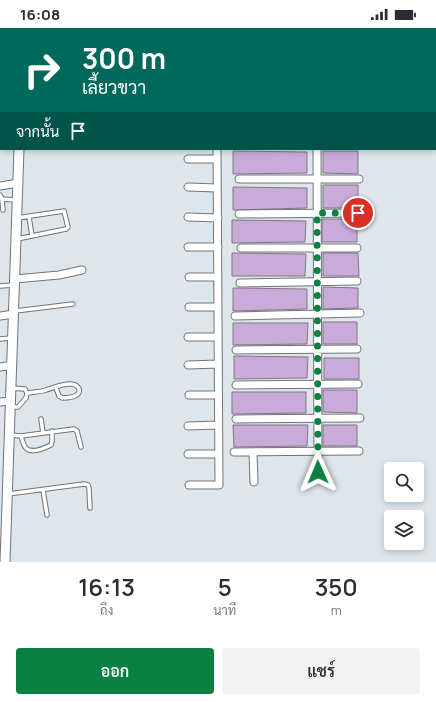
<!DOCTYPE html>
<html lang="th">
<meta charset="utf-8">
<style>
:root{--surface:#fff;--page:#f2f2f3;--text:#2b2b33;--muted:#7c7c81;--accent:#0b8043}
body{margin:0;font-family:Manrope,Sarabun,sans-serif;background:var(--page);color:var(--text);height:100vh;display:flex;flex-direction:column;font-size:15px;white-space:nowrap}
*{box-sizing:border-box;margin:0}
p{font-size:13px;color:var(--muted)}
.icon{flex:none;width:22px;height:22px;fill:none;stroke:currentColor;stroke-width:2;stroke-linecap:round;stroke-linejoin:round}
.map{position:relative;height:534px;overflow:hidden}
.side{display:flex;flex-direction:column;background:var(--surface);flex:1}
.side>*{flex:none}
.hud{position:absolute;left:0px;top:0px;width:436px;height:122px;box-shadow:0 2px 6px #0003;background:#00695c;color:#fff;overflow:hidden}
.tools{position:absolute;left:384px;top:434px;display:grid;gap:8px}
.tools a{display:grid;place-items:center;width:40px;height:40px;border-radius:4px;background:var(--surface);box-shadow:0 2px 6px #0003;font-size:20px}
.pin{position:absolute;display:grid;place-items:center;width:34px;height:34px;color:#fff;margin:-17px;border:2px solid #fff;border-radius:50%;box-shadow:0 1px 4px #0007}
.me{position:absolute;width:44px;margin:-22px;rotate:359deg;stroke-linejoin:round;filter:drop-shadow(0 0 3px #0008)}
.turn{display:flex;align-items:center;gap:14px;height:84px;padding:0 16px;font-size:18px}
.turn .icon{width:52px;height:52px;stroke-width:2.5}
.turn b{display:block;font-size:28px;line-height:34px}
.then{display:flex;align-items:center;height:38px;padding:0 16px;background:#0003;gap:8px;font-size:15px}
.eta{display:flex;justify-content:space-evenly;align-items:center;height:68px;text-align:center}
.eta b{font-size:24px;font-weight:600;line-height:28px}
.button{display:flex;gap:8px;margin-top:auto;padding:8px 16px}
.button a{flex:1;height:46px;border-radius:4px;background:var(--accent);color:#fff;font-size:16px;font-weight:600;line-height:46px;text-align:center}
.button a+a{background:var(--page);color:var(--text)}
.status{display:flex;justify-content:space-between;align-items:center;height:28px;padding:0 20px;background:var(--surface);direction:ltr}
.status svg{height:11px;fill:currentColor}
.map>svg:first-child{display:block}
</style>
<div class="status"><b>16:08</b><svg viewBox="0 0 49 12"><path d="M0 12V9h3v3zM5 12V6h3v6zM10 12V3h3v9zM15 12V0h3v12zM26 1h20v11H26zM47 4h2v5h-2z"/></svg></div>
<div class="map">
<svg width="436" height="534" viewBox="0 0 436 534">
<rect width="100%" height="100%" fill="#dee6ec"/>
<path fill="#c9aad8" stroke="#7d7980" d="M 233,123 L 307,124 L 307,145 L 233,146 Z
M 323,123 L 358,123 L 358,146 L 323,145 Z
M 323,157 L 358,157 L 358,180 L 323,180 Z
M 233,159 L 307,160 L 307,180 L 233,182 Z
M 322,191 L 357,191 L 357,214 L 322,214 Z
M 232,192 L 306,193 L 305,214 L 232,215 Z
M 232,225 L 306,226 L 305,248 L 232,248 Z
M 323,225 L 358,225 L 359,248 L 323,248 Z
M 323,259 L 358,260 L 358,280 L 323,281 Z
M 233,260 L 307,261 L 307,281 L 233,283 Z
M 323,294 L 357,294 L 357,316 L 323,316 Z
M 233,295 L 308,295 L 307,316 L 233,317 Z
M 234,328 L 308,329 L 307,350 L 234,351 Z
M 324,330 L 359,330 L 359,351 L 324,351 Z
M 323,362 L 357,362 L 357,385 L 323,384 Z
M 232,364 L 306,364 L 306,385 L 232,386 Z
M 233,397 L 308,397 L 307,418 L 234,419 Z
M 323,397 L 357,397 L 357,418 L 323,418 Z"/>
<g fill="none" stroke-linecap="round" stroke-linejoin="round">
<g stroke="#6e747a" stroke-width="5.5">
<path id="service" d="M 0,167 L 2,171 L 16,172
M 2,171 L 3,182
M 29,189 L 32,208
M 17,190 L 64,183 L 68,199 L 66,201 L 17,211
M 0,258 L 14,257
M 15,283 L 73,276
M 0,311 L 12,310
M 11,360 L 25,361 L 27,365 C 33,364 40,364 46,362 C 54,360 63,355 71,356 C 76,356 82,361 78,366 C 74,370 67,370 62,370 L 59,368 L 56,360
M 11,379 L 18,379 L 26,370 L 27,365
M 41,391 L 43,405
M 10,407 L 21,408 L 74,401 L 77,403 L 81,419
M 21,408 C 22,411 23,417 26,420 C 31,426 45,420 51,417 L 52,413 L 52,403
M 43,462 L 47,487
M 8,466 L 84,456 L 88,457 L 89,460 L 90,480"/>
</g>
<g stroke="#6e747a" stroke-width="9">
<path id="minor" d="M 316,0 L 316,1
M 220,1 L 221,0
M 0,62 L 1,62
M 317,121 L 318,444
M 188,131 L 217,131
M 239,151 L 359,151
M 0,158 L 18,155
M 188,159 L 217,160
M 239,186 L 359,185
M 188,189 L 218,190
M 188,219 L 218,219
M 241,220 L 357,220
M 189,249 L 218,249
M 15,251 L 59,247 L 82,242
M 240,255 L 357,253
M 189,279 L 218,279
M 0,288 L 14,286
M 235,288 L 360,285
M 188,309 L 218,309
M 236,322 L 357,321
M 188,337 L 218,336
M 0,339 L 12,337
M 236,357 L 358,356
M 189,367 L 218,367
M 0,374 L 11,373
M 236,391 L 360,390
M 188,398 L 218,397
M 234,424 L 359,423
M 253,424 L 254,454
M 188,426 L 218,426
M 189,457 L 219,457 L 217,121"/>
</g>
<g stroke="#6e747a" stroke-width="11">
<path id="secondary" d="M 23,1 L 23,0
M 5,534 L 19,121"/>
</g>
<use href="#service" stroke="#fff" stroke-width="3.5"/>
<use href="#minor" stroke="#fff" stroke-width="7"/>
<use href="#secondary" stroke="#fff" stroke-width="9"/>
</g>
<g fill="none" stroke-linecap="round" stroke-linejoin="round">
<path stroke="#0b8043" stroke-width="7" stroke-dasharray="0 12.6" d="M 318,444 L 317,185 L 358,185"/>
</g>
</svg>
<div class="tools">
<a><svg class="icon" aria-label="search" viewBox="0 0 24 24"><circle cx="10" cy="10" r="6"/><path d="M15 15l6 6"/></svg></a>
<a><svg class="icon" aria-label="layers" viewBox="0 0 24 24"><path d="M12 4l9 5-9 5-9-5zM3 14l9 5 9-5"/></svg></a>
</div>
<div class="pin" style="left:358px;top:185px;background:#d93025"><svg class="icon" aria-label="arrive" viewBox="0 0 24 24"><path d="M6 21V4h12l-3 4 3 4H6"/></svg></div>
<svg class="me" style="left:318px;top:444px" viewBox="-20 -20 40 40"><path d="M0-17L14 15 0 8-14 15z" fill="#0b8043" stroke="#fff" stroke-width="4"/></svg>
<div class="hud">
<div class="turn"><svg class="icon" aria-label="right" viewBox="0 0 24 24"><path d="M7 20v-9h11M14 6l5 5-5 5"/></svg><div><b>300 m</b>เลี้ยวขวา</div></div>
<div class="then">จากนั้น<svg class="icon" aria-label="arrive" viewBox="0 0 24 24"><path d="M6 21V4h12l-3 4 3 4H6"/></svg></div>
</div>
</div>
<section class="side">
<div class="eta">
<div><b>16:13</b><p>ถึง</p></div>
<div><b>5</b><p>นาที</p></div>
<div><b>350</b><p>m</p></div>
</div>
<div class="button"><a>ออก</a><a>แชร์</a></div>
</section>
